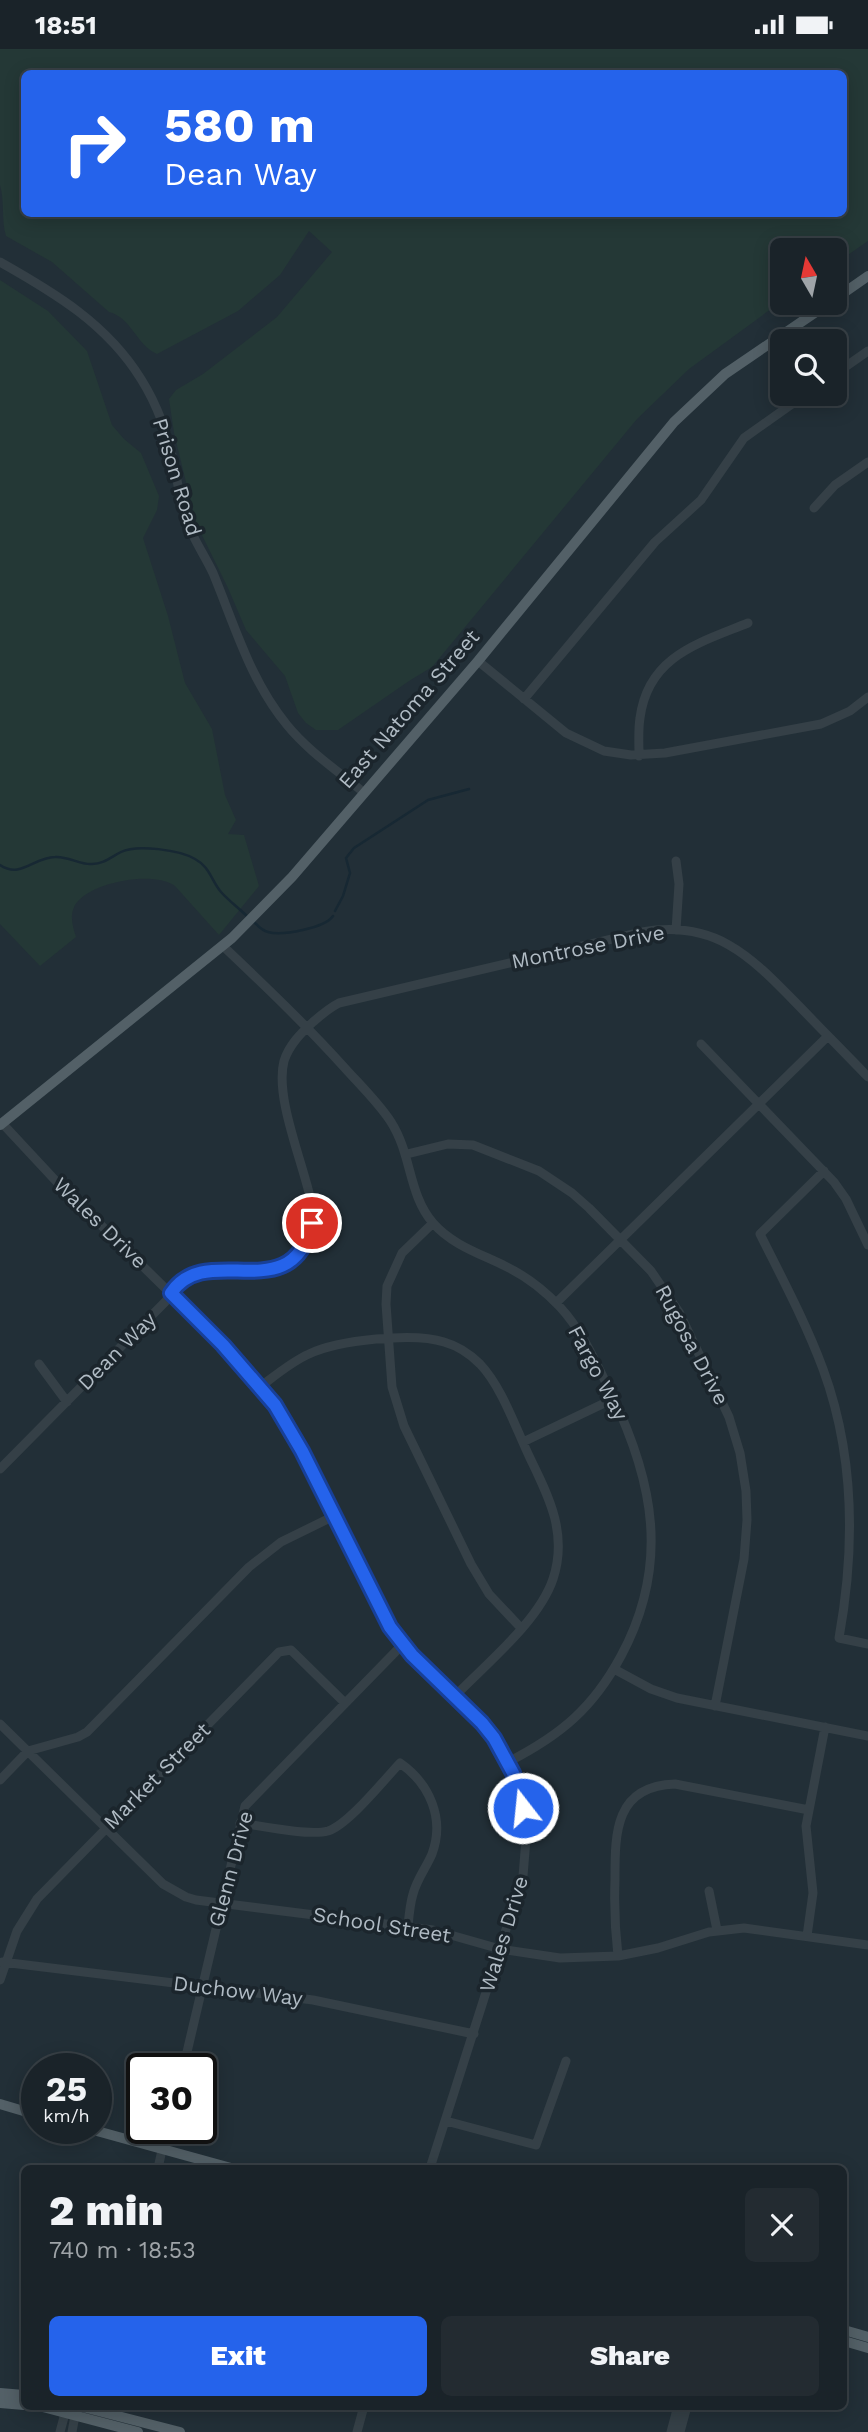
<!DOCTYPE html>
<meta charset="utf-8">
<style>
:root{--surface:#1a2329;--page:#232b31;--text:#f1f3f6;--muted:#9fa4a8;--line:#384046;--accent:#2563eb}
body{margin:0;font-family:"Work Sans",sans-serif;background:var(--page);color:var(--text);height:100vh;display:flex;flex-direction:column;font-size:26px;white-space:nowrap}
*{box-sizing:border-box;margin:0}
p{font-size:23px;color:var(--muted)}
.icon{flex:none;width:38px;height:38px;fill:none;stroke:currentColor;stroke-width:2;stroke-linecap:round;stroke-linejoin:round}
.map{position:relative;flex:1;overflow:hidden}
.drawer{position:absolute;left:21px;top:2116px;width:826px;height:245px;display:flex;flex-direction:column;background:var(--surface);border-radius:10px;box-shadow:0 4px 18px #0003,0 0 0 2px var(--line)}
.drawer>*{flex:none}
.hud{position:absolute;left:21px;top:21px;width:826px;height:147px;border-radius:10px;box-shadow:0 4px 18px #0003,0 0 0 2px var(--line);background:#2563eb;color:#fff;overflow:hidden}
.needle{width:46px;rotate:351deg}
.tools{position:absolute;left:770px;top:189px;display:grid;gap:14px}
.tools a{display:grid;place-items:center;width:77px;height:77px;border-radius:10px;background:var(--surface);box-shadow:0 4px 18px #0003,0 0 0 2px var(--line);font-size:35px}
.speed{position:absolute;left:21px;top:2004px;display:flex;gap:14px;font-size:35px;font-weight:700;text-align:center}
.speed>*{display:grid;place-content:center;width:91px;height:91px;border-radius:50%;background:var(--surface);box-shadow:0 4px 18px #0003,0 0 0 2px var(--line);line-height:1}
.speed small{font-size:18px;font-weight:400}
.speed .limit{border:4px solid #111;border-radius:10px;background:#fff;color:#111}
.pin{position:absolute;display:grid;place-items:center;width:60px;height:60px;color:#fff;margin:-30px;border:4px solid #fff;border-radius:50%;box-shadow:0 2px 7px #0007}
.me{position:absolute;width:77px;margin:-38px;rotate:344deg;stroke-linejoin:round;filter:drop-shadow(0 0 5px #0008)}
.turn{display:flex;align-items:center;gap:24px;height:147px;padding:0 28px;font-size:32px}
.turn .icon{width:91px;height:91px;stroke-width:2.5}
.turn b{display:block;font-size:49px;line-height:60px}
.round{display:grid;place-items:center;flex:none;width:74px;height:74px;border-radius:10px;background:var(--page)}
.overview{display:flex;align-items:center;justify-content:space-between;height:119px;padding:0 28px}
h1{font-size:42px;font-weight:800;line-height:52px}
.cta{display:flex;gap:14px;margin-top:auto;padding:14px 28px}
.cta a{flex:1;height:80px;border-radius:10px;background:var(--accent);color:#fff;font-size:28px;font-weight:800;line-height:80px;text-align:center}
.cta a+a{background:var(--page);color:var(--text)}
.status{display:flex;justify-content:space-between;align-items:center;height:49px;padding:0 35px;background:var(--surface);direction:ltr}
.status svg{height:19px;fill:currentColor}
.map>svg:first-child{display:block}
</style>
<div class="status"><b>18:51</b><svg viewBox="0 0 49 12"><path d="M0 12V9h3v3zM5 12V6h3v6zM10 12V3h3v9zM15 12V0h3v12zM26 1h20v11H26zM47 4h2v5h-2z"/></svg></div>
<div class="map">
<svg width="868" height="2383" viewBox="0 0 868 2383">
<rect width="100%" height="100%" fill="#222f37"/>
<path fill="#243836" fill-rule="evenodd" d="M 0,0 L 868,0 L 868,192 L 835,215 L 835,201 L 782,201 L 782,252 L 689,320 L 637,370 L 432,618 L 409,632 L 338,681 L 316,681 L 306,674 L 298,664 L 285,627 L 246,581 L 228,539 L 196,474 L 174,384 L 169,350 L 176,341 L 203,325 L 277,268 L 332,203 L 309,182 L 280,226 L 238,262 L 157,305 C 136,296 132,269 109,263 L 52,213 L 6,187 C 1,170 5,154 0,136 ZM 844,24 L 844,164 L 24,164 L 24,24 Z
M 0,231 L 48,262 L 87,302 L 112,376 L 124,390 L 141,404 L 159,447 L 157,461 L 143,489 L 168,567 L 185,634 L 212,680 L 225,746 L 236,771 L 228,785 L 244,786 L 259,837 L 219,886 L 175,837 C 154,821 89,833 75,856 C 69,867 73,878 76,888 L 40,917 L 0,875 Z"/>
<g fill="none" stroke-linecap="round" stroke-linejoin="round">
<path stroke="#172833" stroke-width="2.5" d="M 0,816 C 21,830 34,808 55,808 C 68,807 80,816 92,815 C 104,815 111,808 121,803 C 137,795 180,801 195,810 C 210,818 211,831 221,843 C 229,852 240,860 249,869
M 335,862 L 343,847 L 350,824 L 346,809 L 354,799 L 428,751 L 469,740
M 254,873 C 258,877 262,882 268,883 C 282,887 325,879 333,867"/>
<path stroke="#354047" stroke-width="9" d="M 0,213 C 55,244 107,275 141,330 C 158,357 169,389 175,420 C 178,436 180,451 185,467 C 191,487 204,505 213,524 C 235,577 250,631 287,676 C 308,702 338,722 363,743
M 835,325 L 868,302
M 814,459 L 835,436 L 868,413
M 478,612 L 566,684 L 604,702 L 631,706 L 665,704 L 821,675 L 850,662 L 868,648
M 524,650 L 655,493 L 701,451 L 744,389 L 806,345
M 639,707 C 639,694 638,681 640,669 C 648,607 699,594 748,574
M 676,812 L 679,835 L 676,881
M 223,897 C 264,936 305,975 343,1017 C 359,1035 378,1053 391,1073 C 412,1106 408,1145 433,1174 C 452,1196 481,1205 505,1217 C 526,1227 544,1241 560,1258 C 583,1283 596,1314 611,1344 C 654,1433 670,1516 621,1607 C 593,1659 561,1686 508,1713
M 701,995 L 834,1133 L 846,1150 L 868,1196
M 2,1074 L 55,1131 L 223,1296 L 275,1356 L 302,1402 L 390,1578 L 413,1606 L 482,1674 L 504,1704 L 513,1724 L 523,1759 L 526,1790 L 523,1827 L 430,2119
M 407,1105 L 448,1095 L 473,1096 L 539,1122 L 572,1144 L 589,1159 L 651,1222 L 679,1263 L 729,1368 L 740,1404 L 746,1442 L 747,1471 L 744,1510 L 715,1657
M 824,1122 L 760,1185 C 782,1229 806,1274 823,1320 C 855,1407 855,1500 839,1589 L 868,1595
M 433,1174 L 402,1204 L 387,1237 L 386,1255 L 392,1338 L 404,1377 L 471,1515 L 489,1545 L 521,1579
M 556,1254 L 828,987
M 39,1315 L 67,1353
M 260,1338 C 276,1326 291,1313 309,1305 C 338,1291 414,1283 444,1293 C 458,1297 470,1305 480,1315 C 502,1338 516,1380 530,1409 C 549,1448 568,1485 553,1530 C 539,1572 486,1615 455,1647
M 523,1393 L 613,1350
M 0,1420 L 166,1252 C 189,1210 218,1225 257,1223 C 290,1222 313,1194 313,1161 C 306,1120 274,1050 284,1012 C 289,996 301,984 313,973 C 321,966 329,959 339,954 L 642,883 C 717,870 752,909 800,958 C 822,981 845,1004 868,1028
M 614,1620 L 651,1640 L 677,1649 L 868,1687
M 0,1675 L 163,1835 L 186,1848 L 196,1851 L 433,1881 L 500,1900 L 560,1909 L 618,1907 L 658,1899 L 709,1883 L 744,1879 L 868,1896
M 0,1731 L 28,1702 L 78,1688 L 87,1683 L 249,1518 L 281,1493 L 334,1467
M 240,1774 C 261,1777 309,1787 328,1782 C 348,1776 384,1731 400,1714 C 430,1735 445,1770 432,1805 C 426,1819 417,1830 413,1845 C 410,1855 409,1866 408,1877
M 709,1842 L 717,1881
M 807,1887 L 813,1844 L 806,1777 L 825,1678
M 618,1907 C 615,1881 614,1857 615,1831 C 615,1785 614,1737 675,1735 L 809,1761
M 2,1913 L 313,1951 L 474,1985
M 0,1931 L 17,1882 L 37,1850 L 279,1603 L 291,1601 L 345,1654
M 183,2020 L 245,1757 L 403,1595
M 446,2072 L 536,2096 L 566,2012
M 158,2119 L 167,2079
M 60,2383 L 67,2357
M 72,2383 L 76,2361
M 357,2383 L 364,2357
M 671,2383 L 678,2357
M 680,2383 L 687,2357"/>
<path stroke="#536067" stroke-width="10" d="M 835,250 L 868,227
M 0,1076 L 232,889 L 292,828 L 478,612 L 674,373 L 725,325 L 829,254
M 0,2055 L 37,2066
M 86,2079 L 231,2119
M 844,2281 L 868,2288
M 844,2292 L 868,2299
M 0,2344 L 24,2346
M 0,2354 L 24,2356
M 39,2357 L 138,2383
M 79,2357 L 180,2383"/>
</g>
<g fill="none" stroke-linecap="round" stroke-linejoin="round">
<g stroke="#184099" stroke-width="18">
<path id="route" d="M 312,1174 C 292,1262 207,1190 171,1244 L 223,1296 L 275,1356 L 302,1402 L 390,1578 L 412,1606 L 482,1674 L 494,1689 L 513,1724 L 523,1759"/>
</g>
<use href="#route" stroke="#2563eb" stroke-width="12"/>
</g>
<g text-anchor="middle" stroke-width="7" stroke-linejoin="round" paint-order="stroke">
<g font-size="21" fill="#b0bbc4" stroke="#1b252c">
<text transform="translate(177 428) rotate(73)" y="7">Prison Road</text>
<text transform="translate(409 660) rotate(-49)" y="7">East Natoma Street</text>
<text transform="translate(588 898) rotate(-11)" y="7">Montrose Drive</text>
<text transform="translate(100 1174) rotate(44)" y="7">Wales Drive</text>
<text transform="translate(692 1296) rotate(62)" y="7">Rugosa Drive</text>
<text transform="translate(117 1302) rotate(-45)" y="7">Dean Way</text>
<text transform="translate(598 1324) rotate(62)" y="7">Fargo Way</text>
<text transform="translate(157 1727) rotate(-45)" y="7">Market Street</text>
<text transform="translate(231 1820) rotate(-75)" y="7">Glenn Drive</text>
<text transform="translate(382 1876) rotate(9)" y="7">School Street</text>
<text transform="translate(504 1885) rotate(-73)" y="7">Wales Drive</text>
<text transform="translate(238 1942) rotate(7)" y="7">Duchow Way</text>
</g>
</g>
</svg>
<div class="tools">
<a><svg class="needle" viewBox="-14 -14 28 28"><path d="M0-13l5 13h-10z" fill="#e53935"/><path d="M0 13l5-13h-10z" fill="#9fa4a8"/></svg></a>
<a><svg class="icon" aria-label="search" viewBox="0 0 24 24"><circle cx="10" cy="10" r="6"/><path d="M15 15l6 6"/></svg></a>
</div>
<div class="speed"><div>25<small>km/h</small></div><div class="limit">30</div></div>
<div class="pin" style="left:312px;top:1174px;background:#d93025"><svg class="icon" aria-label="arrive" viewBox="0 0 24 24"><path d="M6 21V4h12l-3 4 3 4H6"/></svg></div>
<svg class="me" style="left:523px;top:1759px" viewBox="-20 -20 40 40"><circle r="17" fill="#2563eb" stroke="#fff" stroke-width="3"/><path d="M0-11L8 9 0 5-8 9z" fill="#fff"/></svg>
<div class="hud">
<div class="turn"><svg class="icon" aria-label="right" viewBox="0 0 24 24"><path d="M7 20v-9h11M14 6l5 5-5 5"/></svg><div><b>580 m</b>Dean Way</div></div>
</div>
<section class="drawer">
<div class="overview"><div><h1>2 min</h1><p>740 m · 18:53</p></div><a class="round"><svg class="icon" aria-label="close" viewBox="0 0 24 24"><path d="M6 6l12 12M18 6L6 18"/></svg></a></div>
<div class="cta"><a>Exit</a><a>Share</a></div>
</section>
</div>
